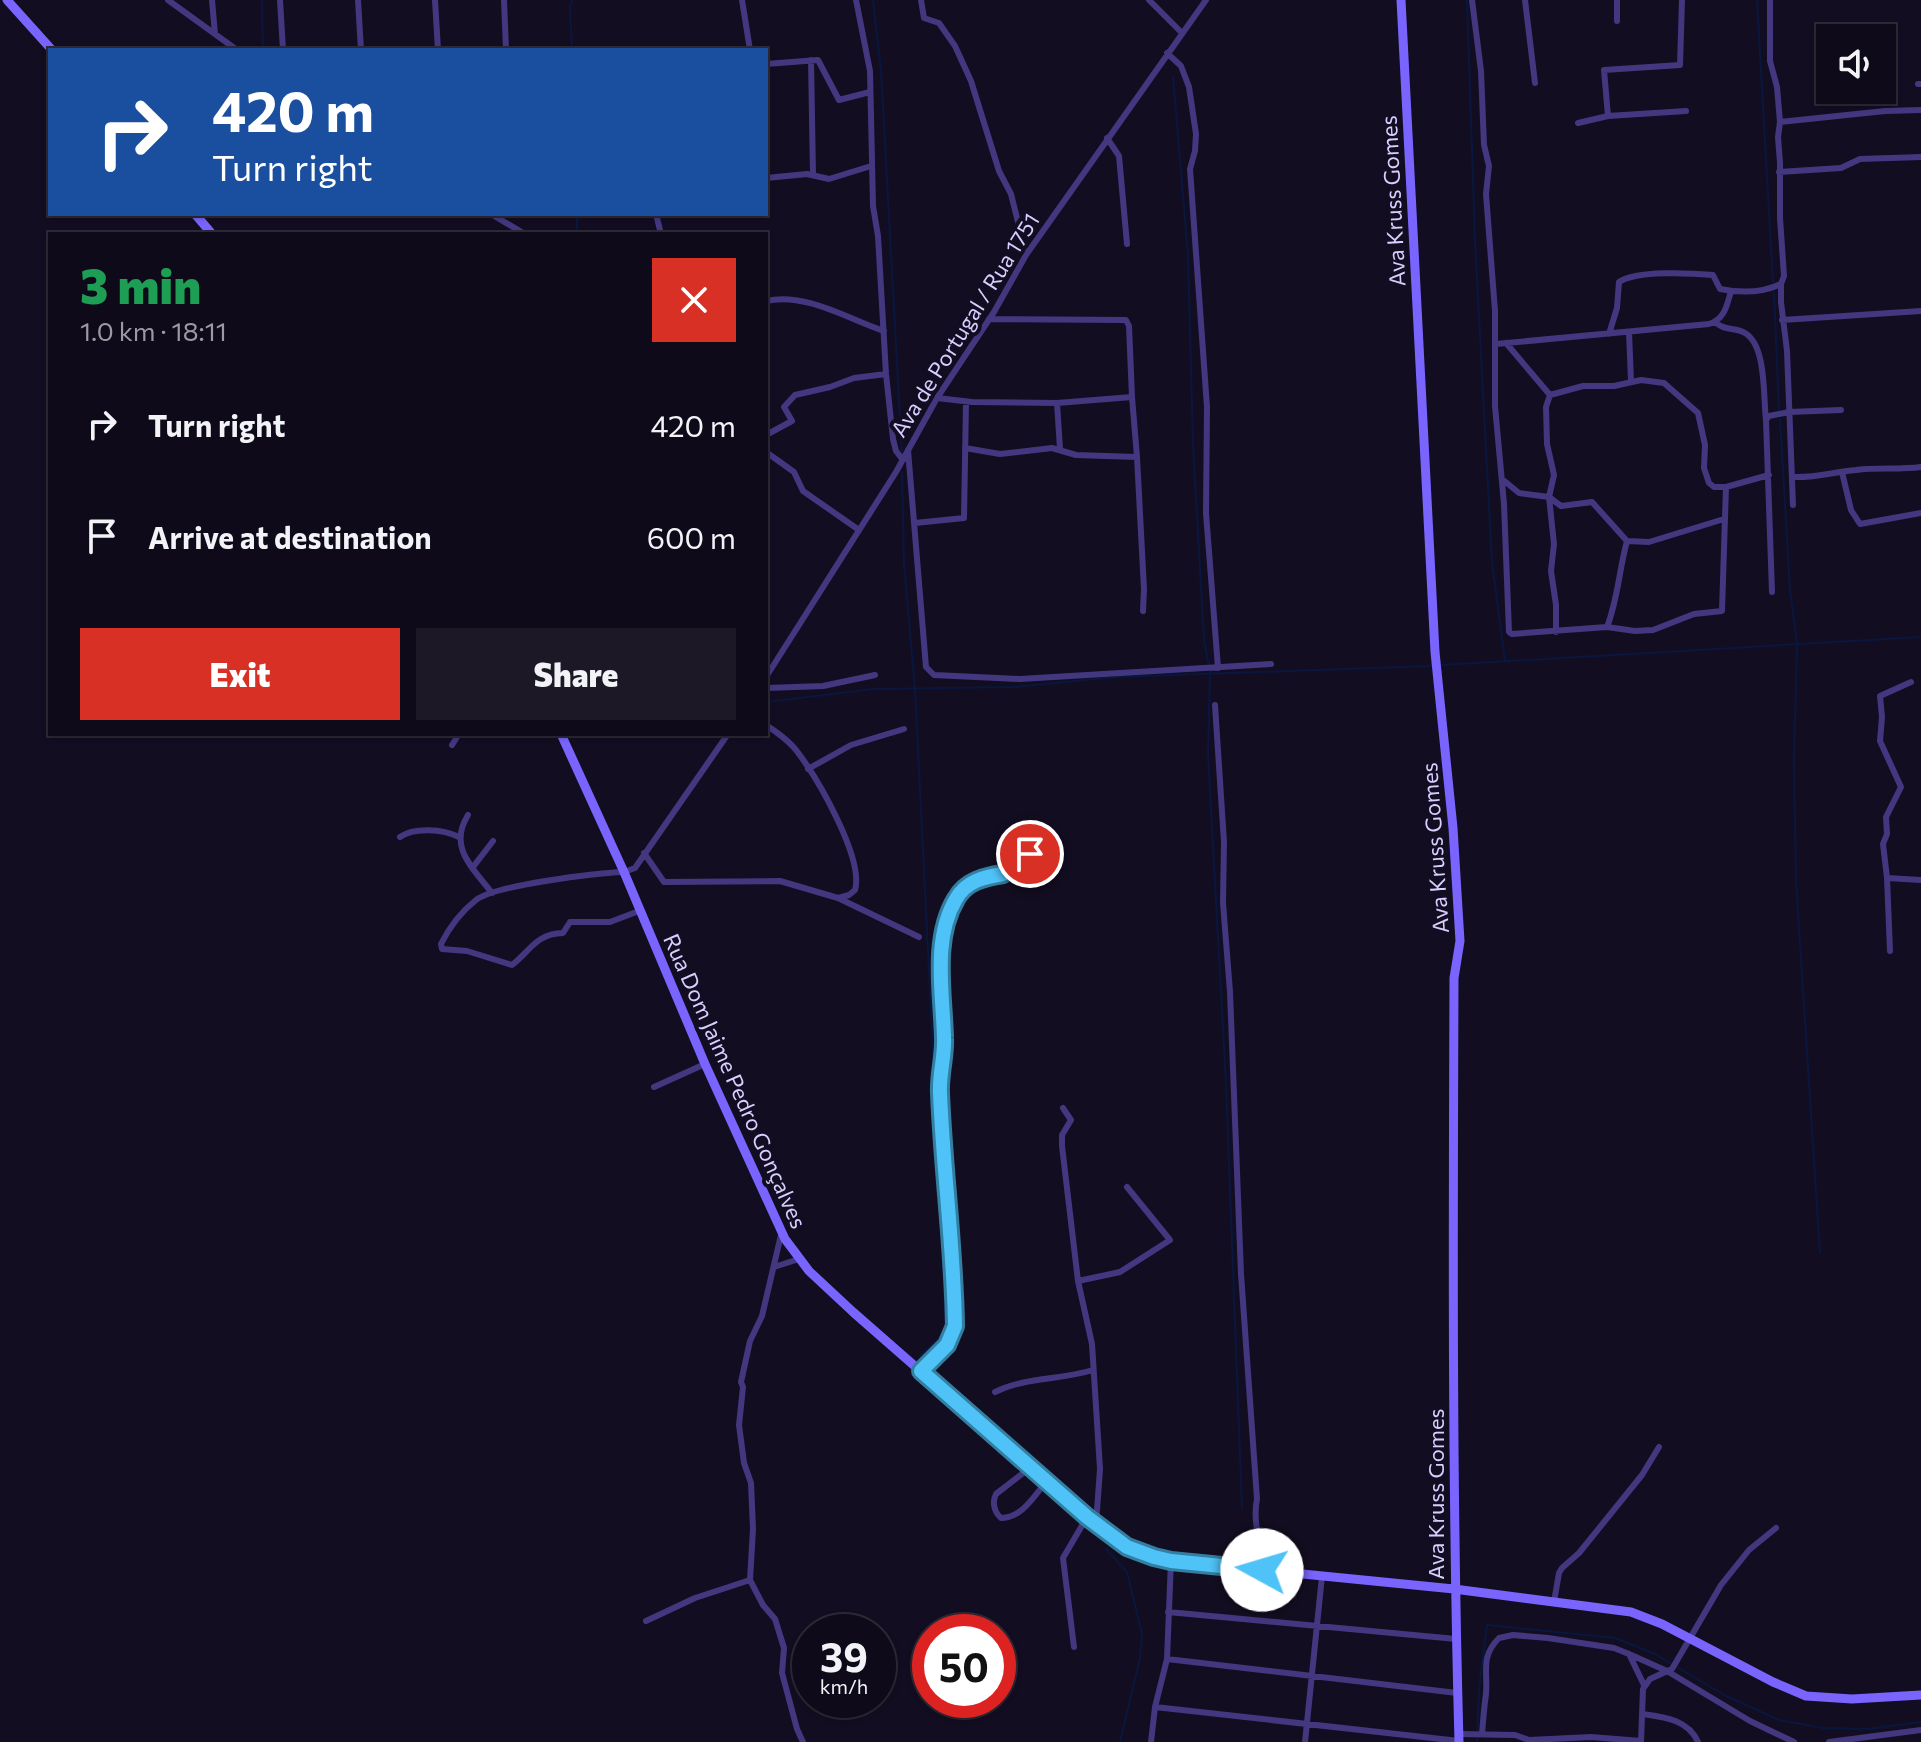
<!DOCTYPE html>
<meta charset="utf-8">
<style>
:root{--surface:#0e0a19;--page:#1c1826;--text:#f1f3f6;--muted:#9b9aa2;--line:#2e2b38;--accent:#d93025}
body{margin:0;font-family:Commissioner,sans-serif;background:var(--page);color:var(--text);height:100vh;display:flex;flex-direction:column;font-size:30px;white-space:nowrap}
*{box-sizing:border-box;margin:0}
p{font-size:26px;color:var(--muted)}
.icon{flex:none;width:44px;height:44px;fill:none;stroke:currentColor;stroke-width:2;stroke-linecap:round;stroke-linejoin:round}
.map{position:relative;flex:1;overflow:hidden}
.sheet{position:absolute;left:48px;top:232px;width:720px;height:504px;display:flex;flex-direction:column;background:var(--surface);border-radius:0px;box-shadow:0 2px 6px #0004,0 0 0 2px var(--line)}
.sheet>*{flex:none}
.hud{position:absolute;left:48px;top:48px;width:720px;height:168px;border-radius:0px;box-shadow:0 2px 6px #0004,0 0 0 2px var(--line);background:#1a4fa0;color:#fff;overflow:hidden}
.buttons{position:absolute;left:1816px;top:24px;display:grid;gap:16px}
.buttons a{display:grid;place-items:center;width:80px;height:80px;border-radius:0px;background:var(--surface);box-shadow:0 2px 6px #0004,0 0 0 2px var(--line);font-size:40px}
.speed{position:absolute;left:792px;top:1614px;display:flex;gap:16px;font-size:40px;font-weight:700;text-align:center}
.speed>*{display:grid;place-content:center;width:104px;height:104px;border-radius:50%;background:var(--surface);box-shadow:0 2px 6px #0004,0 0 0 2px var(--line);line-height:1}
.speed small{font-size:20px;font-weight:400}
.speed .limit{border:12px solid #d22;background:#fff;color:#111}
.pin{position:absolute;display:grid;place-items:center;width:68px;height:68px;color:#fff;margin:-34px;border:4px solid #fff;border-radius:50%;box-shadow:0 2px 8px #0007}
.me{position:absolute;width:88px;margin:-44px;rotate:276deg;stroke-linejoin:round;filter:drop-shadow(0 0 6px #0008)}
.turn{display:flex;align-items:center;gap:28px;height:168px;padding:0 32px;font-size:36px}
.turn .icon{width:104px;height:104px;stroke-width:2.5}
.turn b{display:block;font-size:56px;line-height:68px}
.round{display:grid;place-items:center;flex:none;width:84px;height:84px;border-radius:0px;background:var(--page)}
.head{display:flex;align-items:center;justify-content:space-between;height:136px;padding:0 32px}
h1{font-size:48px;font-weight:800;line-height:60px;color:#1e9e55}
.action{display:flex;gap:16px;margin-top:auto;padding:16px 32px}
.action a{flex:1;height:92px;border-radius:0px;background:var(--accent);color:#fff;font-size:32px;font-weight:800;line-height:92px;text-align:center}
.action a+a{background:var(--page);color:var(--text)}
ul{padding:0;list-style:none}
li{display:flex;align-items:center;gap:24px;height:112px;padding:0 32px}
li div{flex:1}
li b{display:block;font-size:30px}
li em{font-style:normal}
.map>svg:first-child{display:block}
</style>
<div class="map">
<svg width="1921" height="1742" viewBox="0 0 1921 1742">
<rect width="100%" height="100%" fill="#130d21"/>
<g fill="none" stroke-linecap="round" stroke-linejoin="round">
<path stroke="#09173e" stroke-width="2" d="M 262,0 L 263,50
M 873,0 L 881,71 L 902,454
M 1467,0 L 1475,241 L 1492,562 L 1505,661
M 1757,0 L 1773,282
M 572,50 L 570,8 L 572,0
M 1173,76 L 1188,255 L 1193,444 L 1204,640 L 1209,665
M 577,234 L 577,214
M 1774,292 L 1779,410
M 1780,419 L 1790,590 L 1797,644 L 1794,759 L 1796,881 L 1820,1253
M 902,472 L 904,563 L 915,690 L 941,1213
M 1442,665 L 1921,637
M 1210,672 L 1208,754 L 1226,1084 L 1242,1508
M 766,702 L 874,689 L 1013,687 L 1117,677 L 1431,666
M 920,1356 L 946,1332 L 941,1220
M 1106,1549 L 1127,1572 L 1142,1634 L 1140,1658 L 1120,1742
M 1477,1742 L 1479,1689 L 1487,1625 L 1615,1638 L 1655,1654 L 1726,1696 L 1779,1720 L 1823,1728 L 1868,1729 L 1921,1722"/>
<path stroke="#433880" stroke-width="6" d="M 168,0 L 237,50
M 212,0 L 215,34
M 280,0 L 283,50
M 358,0 L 361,50
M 435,0 L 438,50
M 504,0 L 506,50
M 742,0 L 750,50
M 856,0 L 870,71 L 873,206 L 878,236 L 886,374 L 893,439 L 896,451 L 903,460
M 921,0 L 924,18 L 939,23 L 955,46 L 971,81 L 999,171 L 1011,194 L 1026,254
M 1149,0 L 1181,32
M 1472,0 L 1481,71 L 1484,145 L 1489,166 L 1486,194 L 1495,311 L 1495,406 L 1504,504 L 1509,632 L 1512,634 L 1607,627 C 1618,599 1619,570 1627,541 L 1649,542 L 1724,519
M 1525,0 L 1535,83
M 1617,0 L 1617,21
M 1770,0 L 1770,61 L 1777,87 L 1780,122 L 1778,137 L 1780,163 L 1780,218 L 1784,276 L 1781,284 L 1781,302 L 1787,351 L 1793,505
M 1167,53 L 1181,66 L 1189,87 L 1196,134 L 1195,151 L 1190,169 L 1207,407 L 1206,513 L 1218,668
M 811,60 L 813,175
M 766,64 L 818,60 L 839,100 L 870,92
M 1918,84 L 1921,84
M 1608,116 L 1604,70 L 1680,65 L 1682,0
M 1780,122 L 1885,111 L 1921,110
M 1578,123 L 1608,116 L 1686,111
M 1107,138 L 1119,156 L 1127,244
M 1779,172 L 1841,168 L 1860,159 L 1921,157
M 766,178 L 807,174 L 829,179 L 871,166
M 491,214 L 525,234
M 656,214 L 661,234
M 766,301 C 805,292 848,319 884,331
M 989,319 L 1126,320 L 1129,326 L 1132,397 L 1057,403
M 1782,320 L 1921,311
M 1715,322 C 1724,331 1735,327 1745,333 C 1767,346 1763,398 1766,420
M 1629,332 L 1631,381
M 1609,334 L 1617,308 L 1619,282 C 1637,270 1690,273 1713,275 L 1720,289 C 1740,293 1762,293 1781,284
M 1506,343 L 1550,395
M 1496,344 L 1709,324 C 1725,319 1727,305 1731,291
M 1132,397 L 1137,457
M 937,398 L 972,402 L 1057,403 L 1060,449
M 766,435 L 792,421 L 784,407 L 795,395 L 830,387 L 854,378 L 886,374
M 965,448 L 1000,454 L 1052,448 L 1076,455 L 1137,457 L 1144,589 L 1143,611
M 908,450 L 926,667 L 934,675 L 1020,679 L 1271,664
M 766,452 L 794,472 L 803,491 L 859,530
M 1842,472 L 1851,510 L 1860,524 L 1921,513
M 1792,477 C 1818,478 1832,472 1856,470 C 1878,467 1899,470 1921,467
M 1502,479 L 1519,493 L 1549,497 L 1561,506 L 1592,502 L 1627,541
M 915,523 L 964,518 L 966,402
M 1772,592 L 1766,420 L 1769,416 L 1789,412 L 1841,410
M 1607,627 L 1635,631 L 1653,630 L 1694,614 L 1722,611 L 1726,487
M 1556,632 L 1556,605 L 1551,571 L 1554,544 L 1549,497 L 1554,475 L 1547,444 L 1546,407 L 1550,395 L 1583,386 L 1614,386 L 1641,380 L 1664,383 L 1698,413 L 1705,445 L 1704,468 L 1709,483 L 1714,487 L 1726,487 L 1769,475
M 766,677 L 896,472 L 937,398 L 994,312 L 1026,255 L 1206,0
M 766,688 L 823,686 L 875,675
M 1215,705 L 1224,842 L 1223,903 L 1230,992 L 1241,1274 L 1257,1499 C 1252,1523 1262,1546 1262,1570
M 766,725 C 778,733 791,742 799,754 C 819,781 864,859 855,890 L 849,895 L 838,898
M 452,745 L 459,734
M 808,769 L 851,745 L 904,729
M 468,815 C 448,847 472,867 492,893
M 400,837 C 414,827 443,829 459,837
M 644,853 L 664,882 L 780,881 L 838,898 L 919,937
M 473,867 L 493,841
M 1887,878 L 1883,844 L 1887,834 L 1886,817 L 1901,787 L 1880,741 L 1882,717 L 1880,696 L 1911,682
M 639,911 L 610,922 L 570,922 L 563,933 C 536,934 531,950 512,965 L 467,951 L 442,949 L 441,944 C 449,928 462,911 476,900 C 495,885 597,873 624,872 L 635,868 L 728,734
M 1890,951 L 1887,878 L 1921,880
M 654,1087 L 705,1064
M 1063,1108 L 1071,1120 L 1062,1135 L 1062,1146 L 1078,1281 L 1092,1344 L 1100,1469 L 1096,1524
M 781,1235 L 762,1316 L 750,1341 L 741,1382 L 743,1387 L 739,1425 L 744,1463 L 751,1483 L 753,1529 L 750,1580 L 763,1605 L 775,1619 L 784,1648 L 782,1673 L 797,1729 L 803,1742
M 774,1267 L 799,1259
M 1078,1281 L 1120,1272 L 1170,1240 L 1127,1187
M 921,1371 L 947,1345 L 955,1326 C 954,1248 942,1171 940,1093 C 939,1074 945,1056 945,1038 C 944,994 932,939 956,899 C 966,881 984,878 1003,874 L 1011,860 C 1030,856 1039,849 1060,846
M 995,1392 C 1025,1377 1061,1380 1093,1370
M 1031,1467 L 996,1494 C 992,1502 994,1512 1001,1518 C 1022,1518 1034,1496 1046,1482
M 1554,1602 L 1559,1573 L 1562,1568 L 1579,1553 L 1642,1475 L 1659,1447
M 1168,1612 L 1456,1639
M 646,1621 L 695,1598 L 750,1580
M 1074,1647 L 1063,1558 L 1087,1517
M 1629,1654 L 1644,1685
M 1167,1659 L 1457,1693
M 1155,1707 L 1459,1741
M 1642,1714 C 1663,1717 1688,1719 1698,1742
M 1458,1734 L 1515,1735 L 1529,1740 L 1591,1737 L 1641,1741
M 1482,1734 C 1483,1721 1484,1708 1486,1694 C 1488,1672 1480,1657 1499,1638 L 1513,1635 L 1548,1638 L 1614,1648 L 1629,1654 L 1667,1671 L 1750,1721 L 1794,1742
M 1151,1742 L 1155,1707 L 1167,1659 L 1171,1561
M 1305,1742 L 1322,1576
M 1641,1742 L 1643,1689 L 1650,1679 L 1672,1669 L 1721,1585 L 1749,1550 L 1776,1528
M 1829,1742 L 1921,1730"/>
<path stroke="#7965fe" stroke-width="9" d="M 7,0 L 52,50
M 1401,0 L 1435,652 L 1453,828 L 1460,941 L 1454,978 C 1453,1233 1452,1487 1459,1742
M 195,214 L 212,234
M 561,734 L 624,872 L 705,1064 L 785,1239 L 809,1271 L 853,1312 L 1087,1517 C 1114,1538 1137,1554 1171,1561 L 1454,1589 L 1631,1612 L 1662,1624 L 1773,1682 L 1806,1696 L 1852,1699 L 1921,1695"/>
</g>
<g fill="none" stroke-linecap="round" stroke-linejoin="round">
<g stroke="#337fa1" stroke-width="20">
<path id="route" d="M 1030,854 L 1011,860 L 1003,874 C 984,877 966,881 956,899 C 932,939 943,994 944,1038 C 945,1056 939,1074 940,1093 C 943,1170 954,1248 955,1326 L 947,1345 L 921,1371 L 1087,1517 L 1127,1547 L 1154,1557 L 1171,1561 L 1262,1570"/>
</g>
<use href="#route" stroke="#4fc3f7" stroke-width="14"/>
</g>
<g text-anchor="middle" stroke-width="8" stroke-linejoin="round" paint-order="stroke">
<g font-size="22" fill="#d8ceff" stroke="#130d21">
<text transform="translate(1393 201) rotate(-93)" y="8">Ava Kruss Gomes</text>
<text transform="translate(965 325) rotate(-58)" y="8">Ava de Portugal / Rua 1751</text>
<text transform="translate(1435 848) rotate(-94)" y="8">Ava Kruss Gomes</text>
<text transform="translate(735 1081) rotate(66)" y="8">Rua Dom Jaime Pedro Gonçalves</text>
<text transform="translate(1436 1494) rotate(-90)" y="8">Ava Kruss Gomes</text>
</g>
</g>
</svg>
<div class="buttons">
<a><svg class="icon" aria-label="sound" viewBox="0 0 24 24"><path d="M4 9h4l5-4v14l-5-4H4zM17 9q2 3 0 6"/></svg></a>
</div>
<div class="speed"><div>39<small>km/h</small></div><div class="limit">50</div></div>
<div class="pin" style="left:1030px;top:854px;background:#d93025"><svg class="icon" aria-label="arrive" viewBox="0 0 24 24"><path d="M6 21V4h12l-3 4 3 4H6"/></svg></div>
<svg class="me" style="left:1262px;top:1570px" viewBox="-20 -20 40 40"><circle r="19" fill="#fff"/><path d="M0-13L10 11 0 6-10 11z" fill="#4fc3f7"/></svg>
<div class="hud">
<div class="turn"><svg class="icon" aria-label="right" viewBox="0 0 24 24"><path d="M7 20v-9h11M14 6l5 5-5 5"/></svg><div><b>420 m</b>Turn right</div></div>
</div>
<section class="sheet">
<div class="head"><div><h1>3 min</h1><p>1.0 km · 18:11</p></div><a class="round" style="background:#d93025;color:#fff"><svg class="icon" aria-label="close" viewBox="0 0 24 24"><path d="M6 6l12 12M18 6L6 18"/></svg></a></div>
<ul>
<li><svg class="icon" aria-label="right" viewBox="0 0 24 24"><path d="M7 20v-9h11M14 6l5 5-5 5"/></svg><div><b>Turn right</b></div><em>420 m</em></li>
<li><svg class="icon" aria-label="arrive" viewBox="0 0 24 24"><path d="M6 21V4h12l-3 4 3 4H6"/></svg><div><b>Arrive at destination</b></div><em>600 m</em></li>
</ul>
<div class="action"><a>Exit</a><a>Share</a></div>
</section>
</div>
